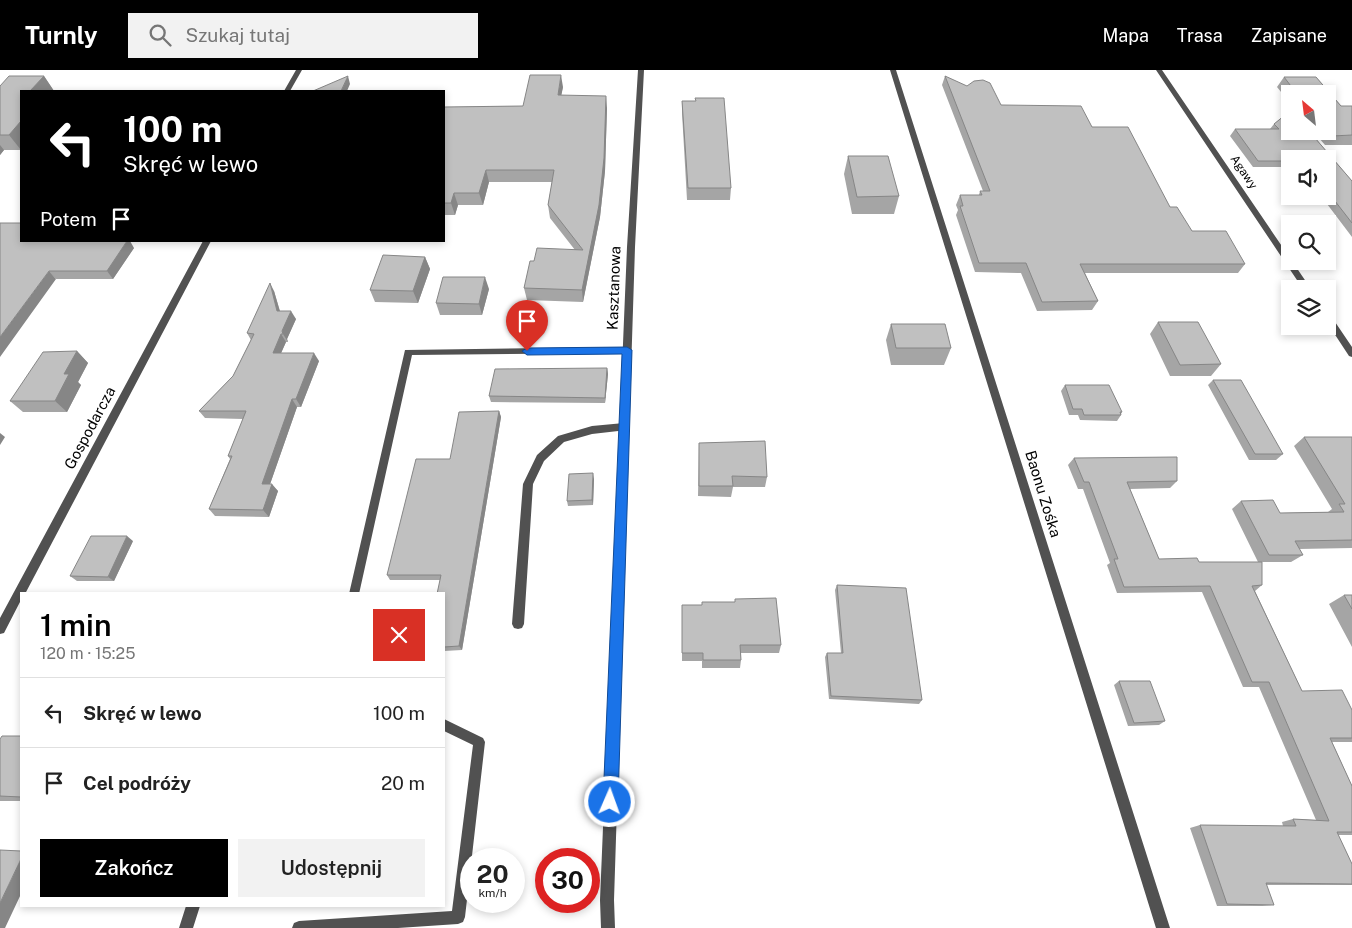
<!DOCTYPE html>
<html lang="pl">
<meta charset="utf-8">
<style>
:root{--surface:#fff;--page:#f2f2f2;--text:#222;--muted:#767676;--line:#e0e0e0;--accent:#000}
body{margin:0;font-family:"Public Sans",sans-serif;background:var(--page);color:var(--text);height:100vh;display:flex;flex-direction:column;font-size:19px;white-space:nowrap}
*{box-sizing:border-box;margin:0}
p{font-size:16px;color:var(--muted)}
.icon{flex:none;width:28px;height:28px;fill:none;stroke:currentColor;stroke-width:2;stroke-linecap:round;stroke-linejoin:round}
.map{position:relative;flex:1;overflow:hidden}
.details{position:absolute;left:20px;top:522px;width:425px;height:315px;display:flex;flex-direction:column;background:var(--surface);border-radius:0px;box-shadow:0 2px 8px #0003}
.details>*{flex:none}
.top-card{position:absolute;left:20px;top:20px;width:425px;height:152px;border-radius:0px;box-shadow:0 2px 8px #0003;background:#000;color:#fff;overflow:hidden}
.needle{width:32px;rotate:332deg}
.buttons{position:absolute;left:1281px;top:15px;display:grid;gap:10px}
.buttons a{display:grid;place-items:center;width:55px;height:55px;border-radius:0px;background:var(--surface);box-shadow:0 2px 8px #0003;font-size:25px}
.speed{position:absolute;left:460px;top:778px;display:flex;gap:10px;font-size:25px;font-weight:700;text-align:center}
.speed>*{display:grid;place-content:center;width:65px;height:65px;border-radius:50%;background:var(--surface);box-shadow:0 2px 8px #0003;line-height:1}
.speed small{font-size:12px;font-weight:400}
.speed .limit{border:8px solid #d22;background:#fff;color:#111}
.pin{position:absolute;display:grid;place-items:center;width:42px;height:42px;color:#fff;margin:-51px -21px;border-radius:50% 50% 50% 0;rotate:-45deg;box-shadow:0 0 5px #0007}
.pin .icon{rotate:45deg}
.me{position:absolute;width:55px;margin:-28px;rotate:2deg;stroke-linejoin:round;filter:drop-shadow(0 0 4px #0008)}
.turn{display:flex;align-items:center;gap:18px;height:105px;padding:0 20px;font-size:22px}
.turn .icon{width:65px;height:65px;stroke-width:2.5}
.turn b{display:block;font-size:35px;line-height:42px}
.then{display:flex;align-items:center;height:48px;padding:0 20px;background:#0003;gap:10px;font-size:19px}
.round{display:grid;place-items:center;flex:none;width:52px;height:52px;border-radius:0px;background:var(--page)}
.headline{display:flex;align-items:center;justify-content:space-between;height:85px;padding:0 20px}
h1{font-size:30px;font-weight:600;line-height:38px;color:var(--accent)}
.cta{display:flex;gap:10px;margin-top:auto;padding:10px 20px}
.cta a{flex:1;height:58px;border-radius:0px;background:var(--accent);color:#fff;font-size:20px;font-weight:600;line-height:58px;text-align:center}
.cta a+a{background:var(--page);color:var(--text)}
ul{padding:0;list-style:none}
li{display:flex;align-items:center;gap:15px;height:70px;padding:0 20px;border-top:1px solid var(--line)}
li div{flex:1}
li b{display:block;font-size:19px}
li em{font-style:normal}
header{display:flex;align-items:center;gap:30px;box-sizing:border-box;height:70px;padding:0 25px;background:var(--accent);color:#fff}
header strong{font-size:24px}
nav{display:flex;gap:28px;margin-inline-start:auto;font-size:18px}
.search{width:350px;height:45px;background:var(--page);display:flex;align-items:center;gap:12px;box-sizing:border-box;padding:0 18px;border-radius:0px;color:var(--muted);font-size:19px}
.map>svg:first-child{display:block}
</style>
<header>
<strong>Turnly</strong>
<div class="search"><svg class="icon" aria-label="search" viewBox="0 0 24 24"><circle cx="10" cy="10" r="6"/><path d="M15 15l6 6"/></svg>Szukaj tutaj</div>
<nav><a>Mapa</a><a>Trasa</a><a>Zapisane</a></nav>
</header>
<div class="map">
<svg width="1352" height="858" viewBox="0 0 1352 858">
<rect width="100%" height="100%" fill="#fff"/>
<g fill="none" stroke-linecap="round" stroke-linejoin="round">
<path fill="#515151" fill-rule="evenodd" d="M 627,277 L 631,280 L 627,283 L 412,285 L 359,524 L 349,524 L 405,280 Z
M 624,353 L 627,354 L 629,357 L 627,360 L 592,364 L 564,372 L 544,391 L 533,414 L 524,554 L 522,558 L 518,559 L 514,558 L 512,554 L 523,414 L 537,385 L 558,366 L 592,356 Z
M 444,649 L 483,668 L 485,672 L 465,847 L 463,852 L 458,854 L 398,858 L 292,858 L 294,853 L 299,851 L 452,841 L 473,675 L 444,661 Z
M 186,836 L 200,836 L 193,858 L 179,858 Z"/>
<path fill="#515151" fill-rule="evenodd" d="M 296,0 L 302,0 L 290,21 L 284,21 Z
M 638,0 L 644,0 L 635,177 L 614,830 L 615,858 L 601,858 L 600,830 L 627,177 Z
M 890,0 L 896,0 L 1170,858 L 1156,858 Z
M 1156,0 L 1162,0 L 1290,188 L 1290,191 L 1292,191 L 1311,219 L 1303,219 Z
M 203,171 L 211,171 L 25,524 L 21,524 L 21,530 L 4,563 L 0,564 L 0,548 Z
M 1328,245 L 1331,246 L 1352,277 L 1352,287 L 1349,286 L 1328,254 Z"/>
</g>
<path fill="#a5a5a5" d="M 44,6 L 54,21 L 21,21 L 21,80 L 4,80 L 0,85 L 0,16 Z
M 945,6 L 1001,35 L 1092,57 L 1170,137 L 1192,161 L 1245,194 L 1238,203 L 1085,203 L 1098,231 L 1092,240 L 1037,241 L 1021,203 L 975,202 L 956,145 L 958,140 L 956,135 L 960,125 L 979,125 L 980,121 L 983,121 L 942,15 Z
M 1284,7 L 1316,7 L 1341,36 L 1352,36 L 1352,75 L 1325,75 L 1313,61 L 1328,61 L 1328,24 L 1290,24 L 1290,33 L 1277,17 Z
M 563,17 L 561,25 L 607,38 L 605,101 L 600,147 L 583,232 L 527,230 L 524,218 L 534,191 L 575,180 L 550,148 L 548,135 L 552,112 L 489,112 L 483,135 L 458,135 L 455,145 L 444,145 L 444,37 L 523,36 Z
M 682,31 L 731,118 L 730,130 L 687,130 L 682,43 Z
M 1290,41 L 1290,61 L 1309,61 L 1352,111 L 1352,167 L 1321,126 L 1328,126 L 1328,89 L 1290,89 L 1290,97 L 1253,97 L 1230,66 L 1235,59 L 1270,59 L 1274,54 Z
M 848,86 L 899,126 L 894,144 L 852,144 L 844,104 Z
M 21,171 L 134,178 L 113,209 L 56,209 Z
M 425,187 L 430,199 L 418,233 L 375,232 L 370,220 Z
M 489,219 L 482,245 L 440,245 L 436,233 Z
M 274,221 L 280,241 L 296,249 L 287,269 L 288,272 L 286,272 L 281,283 L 319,291 L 301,337 L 297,337 L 270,414 L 278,421 L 269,447 L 215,446 L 209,439 L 230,389 L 228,386 L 243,349 L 205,348 L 199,341 L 233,306 L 251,270 L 247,263 Z
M 1158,252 L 1221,294 L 1211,306 L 1170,306 L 1150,264 Z
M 891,254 L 951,278 L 944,295 L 891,295 L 886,270 Z
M 77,281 L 88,293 L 78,312 L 81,315 L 67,342 L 23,342 L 10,331 Z
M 607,298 L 608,304 L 605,333 L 491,332 L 489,326 Z
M 1213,310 L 1283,384 L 1276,390 L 1249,390 L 1208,315 Z
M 1065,315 L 1122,342 L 1121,344 L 1121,345 L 1117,351 L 1080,350 L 1078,345 L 1069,345 L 1061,321 Z
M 499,341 L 501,347 L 462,580 L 444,581 L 444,524 L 440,510 L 390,510 L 387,505 L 450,389 Z
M 1304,367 L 1352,367 L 1352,478 L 1299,479 L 1303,485 L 1291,492 L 1262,492 L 1262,515 L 1255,521 L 1302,621 L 1352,640 L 1352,672 L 1332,672 L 1352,716 L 1352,765 L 1338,765 L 1352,794 L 1352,815 L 1266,815 L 1274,835 L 1262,836 L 1217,836 L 1190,758 L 1200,755 L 1283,756 L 1282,752 L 1293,749 L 1316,750 L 1259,617 L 1243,617 L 1202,522 L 1117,523 L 1107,495 L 1110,493 L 1083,419 L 1078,419 L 1068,395 L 1074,388 L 1177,411 L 1170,418 L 1130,419 L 1159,489 L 1199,492 L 1258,492 L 1232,439 L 1241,431 L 1280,443 L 1328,442 L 1332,439 L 1294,376 Z
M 699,373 L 767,407 L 765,417 L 733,417 L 731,427 L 698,426 Z
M 594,409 L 593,435 L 568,436 L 567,431 Z
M 133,471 L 114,511 L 77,511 L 70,506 Z
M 837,515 L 922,630 L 919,634 L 829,629 L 825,587 L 827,583 L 841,583 L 835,520 Z
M 1344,525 L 1352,525 L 1352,577 L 1329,534 Z
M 735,529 L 781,575 L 779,583 L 741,583 L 741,590 L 740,598 L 702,598 L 702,591 L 682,591 L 682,535 L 702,535 L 735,532 Z
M 1119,611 L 1165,651 L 1159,655 L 1128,656 L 1114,615 Z
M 21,666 L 21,731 L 0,731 L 0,669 Z"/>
<path fill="#868686" d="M 561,5 L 563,17 L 559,37 L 558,25 Z
M 44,6 L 54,21 L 30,21 Z
M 348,6 L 350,14 L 347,21 L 341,21 Z
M 606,26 L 607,38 L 605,101 L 600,147 L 583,232 L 582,220 Z
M 21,51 L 21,80 L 9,65 Z
M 0,75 L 4,80 L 0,85 Z
M 486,100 L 489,112 L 483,135 L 479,123 Z
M 454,123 L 458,135 L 455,145 L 451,133 Z
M 127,171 L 130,171 L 134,178 L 113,209 L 107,201 Z
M 425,187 L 430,199 L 418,233 L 413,221 Z
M 49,201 L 56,209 L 0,287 L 0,267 Z
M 485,207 L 489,219 L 482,245 L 479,234 Z
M 270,213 L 274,221 L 282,249 L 277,241 Z
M 291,241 L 296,249 L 287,269 L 288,272 L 283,264 L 282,261 Z
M 281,264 L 286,272 L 278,290 L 273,283 Z
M 77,281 L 88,293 L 78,312 L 81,315 L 67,342 L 55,331 L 64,304 Z
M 314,283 L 319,291 L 301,337 L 296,329 Z
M 607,298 L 608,304 L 605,333 L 605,328 Z
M 292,329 L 297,337 L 268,420 L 262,414 Z
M 499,341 L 501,347 L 462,580 L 459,576 Z
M 0,363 L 5,367 L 0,375 Z
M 593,403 L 594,409 L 593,435 L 592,430 Z
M 272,414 L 278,421 L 269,447 L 263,440 Z
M 127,466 L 133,471 L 114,511 L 108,507 Z
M 21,789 L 21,824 L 5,858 L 0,858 L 0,833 Z"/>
<path fill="#c0c0c0" stroke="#868686" d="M 530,5 L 561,5 L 558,25 L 606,26 L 604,88 L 599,135 L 582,220 L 524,218 L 530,191 L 534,191 L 537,178 L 583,180 L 548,135 L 554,100 L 486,100 L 479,123 L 454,123 L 451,133 L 444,133 L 444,37 L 523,36 Z
M 9,6 L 44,6 L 30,21 L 21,21 L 21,51 L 9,65 L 0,65 L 0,16 Z
M 348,6 L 341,21 L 313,21 Z
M 945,6 L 967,16 L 974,11 L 983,10 L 990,13 L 1001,35 L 1081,36 L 1092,57 L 1128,57 L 1170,137 L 1177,137 L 1192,161 L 1226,161 L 1245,194 L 1080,194 L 1098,231 L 1042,232 L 1026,193 L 979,193 L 960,136 L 963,136 L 960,125 L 982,125 L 980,121 L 990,121 Z
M 1284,7 L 1316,7 L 1341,36 L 1352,36 L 1352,65 L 1332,66 L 1328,60 L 1328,24 L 1297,24 Z
M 695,28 L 724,28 L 731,118 L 688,118 L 682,31 L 696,31 Z
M 1290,41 L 1290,61 L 1309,61 L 1352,111 L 1352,153 L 1328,122 L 1328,89 L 1290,89 L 1290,91 L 1258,91 L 1235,59 L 1279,59 L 1274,54 Z
M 848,86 L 888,86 L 899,126 L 857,127 Z
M 0,153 L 21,153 L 21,171 L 127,171 L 107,201 L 49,201 L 0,267 Z
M 383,185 L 425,187 L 413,221 L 370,220 Z
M 443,207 L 485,207 L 479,234 L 436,233 Z
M 270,213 L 277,241 L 291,241 L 282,261 L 283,264 L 281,264 L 273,283 L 314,283 L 296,329 L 292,329 L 262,414 L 272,414 L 263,440 L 209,439 L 232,386 L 228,386 L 246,341 L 199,341 L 233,306 L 254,264 L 247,263 Z
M 1158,252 L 1198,252 L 1221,294 L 1180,295 Z
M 891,254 L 945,254 L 951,278 L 896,278 Z
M 77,281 L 64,304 L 69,304 L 55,331 L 10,331 L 43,282 Z
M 607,298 L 605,328 L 489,326 L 495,299 Z
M 1213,310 L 1241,310 L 1283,384 L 1255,384 Z
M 1065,315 L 1109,315 L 1122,342 L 1120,342 L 1121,345 L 1084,345 L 1082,339 L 1073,339 Z
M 499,341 L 459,576 L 444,577 L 444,524 L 437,524 L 441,505 L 387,505 L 416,389 L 450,389 L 459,342 Z
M 1304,367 L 1352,367 L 1352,470 L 1295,471 L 1303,485 L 1269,485 L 1241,431 L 1273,430 L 1280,443 L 1344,442 L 1339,434 L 1345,434 Z
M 765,371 L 767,407 L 732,406 L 733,416 L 699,416 L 699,373 Z
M 1177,387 L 1177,411 L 1127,412 L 1159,489 L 1197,488 L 1199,492 L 1262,492 L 1262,515 L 1252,516 L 1302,621 L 1342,620 L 1352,640 L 1352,668 L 1330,668 L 1352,716 L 1352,762 L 1337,762 L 1352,794 L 1352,814 L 1266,813 L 1274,835 L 1227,834 L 1200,755 L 1296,756 L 1293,749 L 1329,751 L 1269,612 L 1252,612 L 1210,516 L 1124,517 L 1114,489 L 1118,489 L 1089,412 L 1084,412 L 1074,388 Z
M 593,403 L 592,430 L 567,431 L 569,404 Z
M 91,466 L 127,466 L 108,507 L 70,506 Z
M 837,515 L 906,518 L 922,630 L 831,626 L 827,583 L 843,583 Z
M 1344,525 L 1352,525 L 1352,539 Z
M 776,528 L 781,575 L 740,575 L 741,590 L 703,590 L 703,583 L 682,583 L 682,535 L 702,535 L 702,532 L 735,532 L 735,529 Z
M 1119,611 L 1150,611 L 1165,651 L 1134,653 Z
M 2,666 L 21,666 L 21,727 L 0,726 L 0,669 Z
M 0,780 L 21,781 L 21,789 L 0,833 Z"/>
<path fill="#1a73e8" stroke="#114b97" d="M 627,277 L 632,280 L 618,732 L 615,737 L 610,739 L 605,737 L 603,732 L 622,284 L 527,285 L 522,281 L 527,278 Z"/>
<g text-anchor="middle" stroke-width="4" stroke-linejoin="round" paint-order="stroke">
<g font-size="12" fill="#000" stroke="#fff">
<text transform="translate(1244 102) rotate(56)" y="4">Agawy</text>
</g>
<g font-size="15" fill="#000" stroke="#fff">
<text transform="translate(614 218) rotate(-88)" y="5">Kasztanowa</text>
<text transform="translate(90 358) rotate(-62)" y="5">Gospodarcza</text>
<text transform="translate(1043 424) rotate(73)" y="5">Baonu Zośka</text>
</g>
</g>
</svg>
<div class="buttons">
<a><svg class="needle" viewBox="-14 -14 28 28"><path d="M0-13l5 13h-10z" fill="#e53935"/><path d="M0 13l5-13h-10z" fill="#767676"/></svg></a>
<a><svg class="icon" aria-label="sound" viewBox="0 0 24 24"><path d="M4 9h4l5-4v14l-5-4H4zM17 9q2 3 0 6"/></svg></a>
<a><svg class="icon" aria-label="search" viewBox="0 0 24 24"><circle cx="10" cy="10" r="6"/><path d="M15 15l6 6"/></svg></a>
<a><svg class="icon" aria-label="layers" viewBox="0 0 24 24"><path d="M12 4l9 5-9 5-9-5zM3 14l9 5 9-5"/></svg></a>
</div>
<div class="speed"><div>20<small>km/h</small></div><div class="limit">30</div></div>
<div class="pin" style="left:527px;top:281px;background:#d93025"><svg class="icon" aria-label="arrive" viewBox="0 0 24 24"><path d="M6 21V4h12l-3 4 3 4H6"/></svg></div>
<svg class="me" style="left:610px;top:732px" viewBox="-20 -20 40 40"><circle r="17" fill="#1a73e8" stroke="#fff" stroke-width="3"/><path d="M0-11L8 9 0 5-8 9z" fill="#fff"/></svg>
<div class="top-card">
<div class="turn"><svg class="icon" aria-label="left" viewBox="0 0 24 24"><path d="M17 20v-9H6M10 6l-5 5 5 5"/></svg><div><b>100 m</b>Skręć w lewo</div></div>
<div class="then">Potem<svg class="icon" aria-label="arrive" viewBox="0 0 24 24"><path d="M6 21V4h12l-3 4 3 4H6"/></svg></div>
</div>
<section class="details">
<div class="headline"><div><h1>1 min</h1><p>120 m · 15:25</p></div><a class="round" style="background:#d93025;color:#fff"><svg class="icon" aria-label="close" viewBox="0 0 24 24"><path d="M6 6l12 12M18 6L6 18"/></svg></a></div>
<ul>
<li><svg class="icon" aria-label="left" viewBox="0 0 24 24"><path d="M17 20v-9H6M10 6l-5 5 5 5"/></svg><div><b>Skręć w lewo</b></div><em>100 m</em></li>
<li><svg class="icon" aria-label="arrive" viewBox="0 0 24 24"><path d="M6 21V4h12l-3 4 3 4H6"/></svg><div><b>Cel podróży</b></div><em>20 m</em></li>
</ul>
<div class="cta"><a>Zakończ</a><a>Udostępnij</a></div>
</section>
</div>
